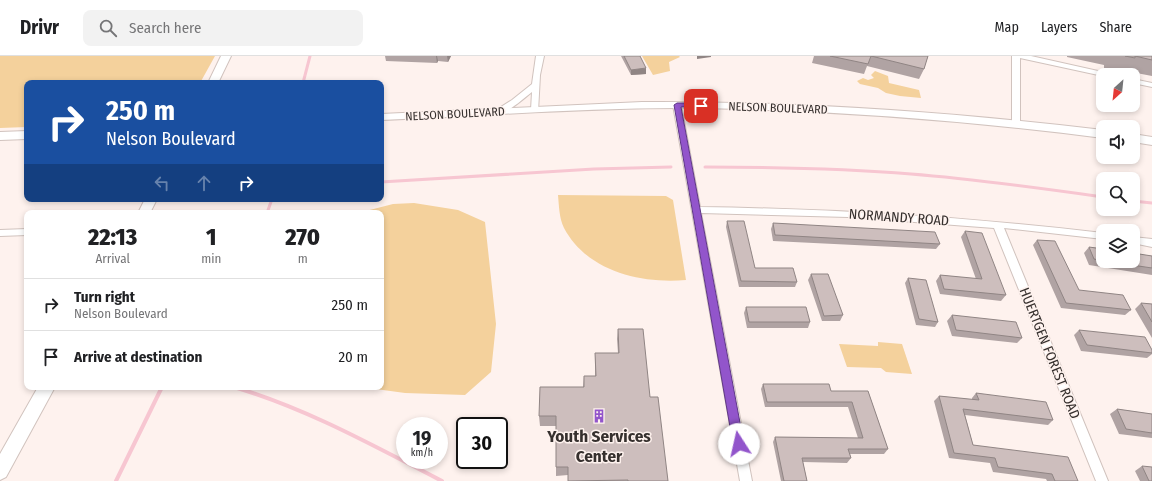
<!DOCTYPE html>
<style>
:root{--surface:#fff;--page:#f2f2f2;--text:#202124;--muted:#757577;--line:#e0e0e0}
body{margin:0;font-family:"Fira Sans Condensed",sans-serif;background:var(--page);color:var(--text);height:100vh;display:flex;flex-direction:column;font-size:15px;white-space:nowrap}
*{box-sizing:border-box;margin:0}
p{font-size:13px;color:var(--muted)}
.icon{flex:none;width:22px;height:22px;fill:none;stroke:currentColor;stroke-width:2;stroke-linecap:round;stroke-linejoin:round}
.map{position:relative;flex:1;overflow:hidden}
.details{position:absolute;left:24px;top:154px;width:360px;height:180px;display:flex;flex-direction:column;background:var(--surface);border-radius:8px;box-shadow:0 2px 6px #0003}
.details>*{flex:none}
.hud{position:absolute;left:24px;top:24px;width:360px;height:122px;border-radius:8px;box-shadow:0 2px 6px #0003;background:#1a4fa0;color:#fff;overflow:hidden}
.needle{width:26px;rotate:207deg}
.tools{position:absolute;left:1096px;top:12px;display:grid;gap:8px}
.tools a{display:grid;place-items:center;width:44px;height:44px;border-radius:8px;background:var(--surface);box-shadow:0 2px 6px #0003;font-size:20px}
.speed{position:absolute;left:396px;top:361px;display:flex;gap:8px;font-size:20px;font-weight:700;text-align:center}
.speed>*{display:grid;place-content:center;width:52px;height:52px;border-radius:50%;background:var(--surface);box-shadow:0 2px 6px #0003;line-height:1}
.speed small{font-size:10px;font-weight:400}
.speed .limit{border:2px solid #111;border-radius:6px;background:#fff;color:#111}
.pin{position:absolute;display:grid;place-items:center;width:34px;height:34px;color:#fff;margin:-17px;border-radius:8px;box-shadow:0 2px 6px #0006}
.me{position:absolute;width:44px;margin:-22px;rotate:350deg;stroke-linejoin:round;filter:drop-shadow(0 0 3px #0008)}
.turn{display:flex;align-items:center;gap:14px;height:84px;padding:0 16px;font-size:18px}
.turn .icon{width:52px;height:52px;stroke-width:2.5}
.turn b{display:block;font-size:28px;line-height:34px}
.lanes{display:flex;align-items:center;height:38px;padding:0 16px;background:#0003;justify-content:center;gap:20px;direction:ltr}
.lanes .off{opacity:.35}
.eta{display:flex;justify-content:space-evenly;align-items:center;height:68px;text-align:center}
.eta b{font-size:24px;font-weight:800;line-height:28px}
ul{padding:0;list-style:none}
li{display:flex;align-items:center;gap:12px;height:52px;padding:0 16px;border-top:1px solid var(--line)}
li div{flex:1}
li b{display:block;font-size:15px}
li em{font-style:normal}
header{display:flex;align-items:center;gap:24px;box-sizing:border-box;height:56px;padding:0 20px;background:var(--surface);border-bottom:1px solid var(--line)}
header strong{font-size:19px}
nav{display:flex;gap:22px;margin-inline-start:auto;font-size:14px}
.search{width:280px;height:36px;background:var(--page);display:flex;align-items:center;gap:10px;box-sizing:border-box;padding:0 14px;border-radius:8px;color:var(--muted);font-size:15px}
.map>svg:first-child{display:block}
</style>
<header>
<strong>Drivr</strong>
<div class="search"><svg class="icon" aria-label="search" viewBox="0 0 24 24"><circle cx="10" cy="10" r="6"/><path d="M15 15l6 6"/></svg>Search here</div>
<nav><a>Map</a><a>Layers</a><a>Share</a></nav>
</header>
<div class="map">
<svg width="1152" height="425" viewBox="0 0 1152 425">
<rect width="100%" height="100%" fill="#fef2ee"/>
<path fill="#f4d19c" d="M 0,0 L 215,0 L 200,27 L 27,27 L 27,71 L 0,72 Z
M 642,0 L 679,0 L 680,1 L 669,6 L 670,15 L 653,19 Z
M 875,15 L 888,20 L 889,27 L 919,34 L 921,42 L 900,40 L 886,37 L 878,32 L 860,28 L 857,25 L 863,22 L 868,24 L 874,22 L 871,19 Z
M 558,139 L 666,140 L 673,144 L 686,224 C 640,228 587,215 564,172 C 559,162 559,149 558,139 Z
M 414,147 L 458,154 L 485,166 L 496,268 L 491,316 L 465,339 L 405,337 L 361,331 L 381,331 L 381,157 L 358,157 L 393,148 Z
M 878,286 L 902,288 L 912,318 L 886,316 L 881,312 L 847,311 L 839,288 L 878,290 Z"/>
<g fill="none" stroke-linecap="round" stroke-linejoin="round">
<path stroke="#f7c6d1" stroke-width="3" d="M 303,27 L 310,0
M 705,111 C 774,111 842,112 911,118 C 975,123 1039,132 1103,141
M 381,126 L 594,113 L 671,111
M 1133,145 L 1152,147
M 267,157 L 272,143"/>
<path stroke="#f7c6d1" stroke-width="4" d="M 234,331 C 308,353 374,390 442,425
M 116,425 L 162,331"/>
<g stroke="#d1c3be" stroke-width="2">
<path id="street" d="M 536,0 L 544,0 L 540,19 L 538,56 L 532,56 L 531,54 L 532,36 C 524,42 506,59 496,58 L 496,54 L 512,44 L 532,28 Z
M 1012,0 L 1031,0 L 1107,17 L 1111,19 L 1103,19 L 1103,20 L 1020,2 L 1020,67 L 1016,69 L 1012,67 Z
M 1133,23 L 1152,27 L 1152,31 L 1133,27 Z
M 674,47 L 677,47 L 681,49 L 700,151 C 835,153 969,161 1103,177 L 1103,183 L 1004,172 L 1108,425 L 1096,425 L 994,172 L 848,161 L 701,157 L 752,425 L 740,425 L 673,49 Z
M 27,173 L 27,179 L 0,180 L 0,174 Z
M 1133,181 L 1152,183 L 1152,191 L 1133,187 Z"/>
</g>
<g stroke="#d1c3be" stroke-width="2">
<path id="secondary" d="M 221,0 L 231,0 L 218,27 L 208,27 Z
M 642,46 C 796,45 950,56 1103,74 L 1103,82 C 962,64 821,53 679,52 C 580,52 480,60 381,64 L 381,58 Z
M 27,75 L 27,83 L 0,84 L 0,76 Z
M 1133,78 L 1152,81 L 1152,89 L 1133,86 Z
M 145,143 L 157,143 L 150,157 L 138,157 Z
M 38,331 L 55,331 L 6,421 L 0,424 L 0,398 Z"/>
</g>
<use href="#street" fill="#fff" fill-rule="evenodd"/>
<use href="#secondary" fill="#fff" fill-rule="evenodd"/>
</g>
<path fill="#b0a3a3" d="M 385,0 L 451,0 L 448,6 L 438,5 L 437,7 L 386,5 Z
M 621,0 L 640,0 L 646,18 L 631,19 Z
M 814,0 L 928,0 L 924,13 L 919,23 L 867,10 L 864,18 L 812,7 Z
M 1067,0 L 1152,0 L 1152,20 L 1126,15 L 1125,16 L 1104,12 L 1104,9 L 1067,1 Z
M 727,165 L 755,212 L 797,226 L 795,231 L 739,231 L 726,171 Z
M 773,167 L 940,188 L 936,193 L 773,185 L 771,173 Z
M 965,175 L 1006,239 L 1001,245 L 940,238 L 936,225 L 940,219 L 976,223 L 961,181 Z
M 1037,184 L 1079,234 L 1131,254 L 1125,259 L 1061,252 L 1033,189 Z
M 1089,191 L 1152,200 L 1152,219 L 1089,209 L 1084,197 Z
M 811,218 L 843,259 L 840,265 L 822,265 L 808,224 Z
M 908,222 L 938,266 L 935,271 L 916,269 L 905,227 Z
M 1141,247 L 1152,248 L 1152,282 L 1135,253 Z
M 746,251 L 810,266 L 808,272 L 747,272 L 744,257 Z
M 952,259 L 1022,282 L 1017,287 L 952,280 L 947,265 Z
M 618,273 L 650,341 L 668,425 L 568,425 L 568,419 L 556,420 L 556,370 L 540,370 L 539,360 L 583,331 L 584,320 L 595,320 L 595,297 L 618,297 L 617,283 Z
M 1079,274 L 1152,294 L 1152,298 L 1147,302 L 1081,295 L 1074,279 Z
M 763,328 L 831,335 L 868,335 L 888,393 L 884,398 L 850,398 L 851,402 L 847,407 L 803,406 L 807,425 L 781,425 L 773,386 L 775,381 L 858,382 L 848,351 L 765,351 L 761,333 Z
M 976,337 L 1053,364 L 1048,369 L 965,359 L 973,389 L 1078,425 L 1047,425 L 1046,423 L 993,416 L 990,407 L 949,402 L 934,345 L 939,340 L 972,344 L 972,342 Z
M 1117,353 L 1152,358 L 1152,382 L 1119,378 L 1110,358 Z
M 1142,410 L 1152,425 L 1140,425 L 1135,415 Z"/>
<path fill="#908584" d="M 436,0 L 437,0 L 438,5 L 437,7 Z
M 447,0 L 451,0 L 448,6 Z
M 697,0 L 711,0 L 711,1 L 697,3 Z
M 646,12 L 646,18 L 631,19 L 631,14 Z"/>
<path fill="#cdbebd" stroke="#908584" d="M 624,0 L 640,0 L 646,12 L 631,14 Z
M 830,0 L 928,0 L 924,13 L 871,0 L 868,8 Z
M 1125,0 L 1152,0 L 1152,4 L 1135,0 L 1135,2 Z
M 727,165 L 744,165 L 755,212 L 793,212 L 797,226 L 741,225 Z
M 773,167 L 935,176 L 940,188 L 775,179 Z
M 965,175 L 982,177 L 1006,239 L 944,233 L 940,219 L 982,223 Z
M 1037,184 L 1055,185 L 1079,234 L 1123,239 L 1131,254 L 1066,247 Z
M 1089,191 L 1103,193 L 1103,205 L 1094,203 Z
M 1133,197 L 1152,200 L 1152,212 L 1105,205 L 1133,205 Z
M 811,218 L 828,218 L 843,259 L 824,260 Z
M 908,222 L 926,224 L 938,266 L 919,263 Z
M 1141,247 L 1152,248 L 1152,266 Z
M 746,251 L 806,251 L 810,266 L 749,266 Z
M 952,259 L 1016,266 L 1022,282 L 956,274 Z
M 618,273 L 643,273 L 650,341 L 658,341 L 668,425 L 628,425 L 628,424 L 568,425 L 568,411 L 556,411 L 556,360 L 539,360 L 540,331 L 584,331 L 584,320 L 596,320 L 595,297 L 619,297 Z
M 1079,274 L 1145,281 L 1152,294 L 1152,297 L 1087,289 Z
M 763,328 L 829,328 L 831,335 L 868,335 L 888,393 L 848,393 L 851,402 L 802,402 L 807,425 L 784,425 L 775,381 L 863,382 L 852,346 L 767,346 Z
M 976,337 L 1046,346 L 1053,364 L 963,353 L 973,389 L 1068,401 L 1078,425 L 1055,425 L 1052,418 L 998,411 L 995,402 L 954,397 L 939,340 L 979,344 Z
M 1117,353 L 1152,358 L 1152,377 L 1126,373 Z
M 1142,410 L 1152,411 L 1152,425 L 1149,425 Z"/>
<path fill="#9255cb" stroke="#5f3784" d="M 701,47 L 703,48 L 703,51 L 681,51 L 744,388 L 743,391 L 739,393 L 735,391 L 733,388 L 674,49 L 677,47 Z"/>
<defs>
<g id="building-bare" transform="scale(1.08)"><path d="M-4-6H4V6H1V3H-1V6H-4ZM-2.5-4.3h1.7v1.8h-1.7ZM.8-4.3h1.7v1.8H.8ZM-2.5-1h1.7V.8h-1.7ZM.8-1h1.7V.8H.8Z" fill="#9255cb" stroke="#fef2ee" stroke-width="2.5" paint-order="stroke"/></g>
</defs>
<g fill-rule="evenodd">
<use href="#building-bare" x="599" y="360"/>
</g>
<g text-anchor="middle" stroke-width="3" stroke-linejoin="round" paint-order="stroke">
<g font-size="12" fill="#36302e" stroke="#fef2ee">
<text transform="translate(778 52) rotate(2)" y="4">NELSON BOULEVARD</text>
<text transform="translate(455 58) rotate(-3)" y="4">NELSON BOULEVARD</text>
</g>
<g font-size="14" fill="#36302e" stroke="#fef2ee">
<text transform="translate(899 161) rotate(4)" y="5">NORMANDY ROAD</text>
<text transform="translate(1050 297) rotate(68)" y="5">HUERTGEN FOREST ROAD</text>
</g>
<g font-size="17" font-weight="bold" fill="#36302e" stroke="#fef2ee">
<text x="599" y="386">Youth Services<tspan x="599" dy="20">Center</tspan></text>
</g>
</g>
</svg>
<div class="tools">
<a><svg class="needle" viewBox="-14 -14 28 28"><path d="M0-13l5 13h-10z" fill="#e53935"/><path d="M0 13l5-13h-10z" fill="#757577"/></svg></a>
<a><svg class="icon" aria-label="sound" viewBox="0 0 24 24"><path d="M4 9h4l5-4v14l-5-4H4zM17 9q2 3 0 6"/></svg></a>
<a><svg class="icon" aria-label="search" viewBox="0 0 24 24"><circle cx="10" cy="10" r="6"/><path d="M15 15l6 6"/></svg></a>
<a><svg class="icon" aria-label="layers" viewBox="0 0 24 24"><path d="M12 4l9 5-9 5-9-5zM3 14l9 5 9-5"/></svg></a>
</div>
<div class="speed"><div>19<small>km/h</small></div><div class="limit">30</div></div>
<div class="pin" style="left:701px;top:50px;background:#d93025"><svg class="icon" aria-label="arrive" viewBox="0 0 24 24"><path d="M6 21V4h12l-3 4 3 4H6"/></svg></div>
<svg class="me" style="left:739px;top:388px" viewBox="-20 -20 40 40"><circle r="19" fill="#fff"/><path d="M0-13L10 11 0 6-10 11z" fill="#9255cb"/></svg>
<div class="hud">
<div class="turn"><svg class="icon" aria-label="right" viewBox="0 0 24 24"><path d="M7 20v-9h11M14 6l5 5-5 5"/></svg><div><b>250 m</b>Nelson Boulevard</div></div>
<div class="lanes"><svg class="icon off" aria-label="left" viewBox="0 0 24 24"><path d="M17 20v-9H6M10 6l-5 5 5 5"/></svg><svg class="icon off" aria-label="ahead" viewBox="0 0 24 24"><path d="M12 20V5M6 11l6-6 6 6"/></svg><svg class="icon" aria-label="right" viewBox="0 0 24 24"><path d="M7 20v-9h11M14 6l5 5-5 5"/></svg></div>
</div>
<section class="details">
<div class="eta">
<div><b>22:13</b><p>Arrival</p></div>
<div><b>1</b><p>min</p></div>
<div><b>270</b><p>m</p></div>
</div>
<ul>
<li><svg class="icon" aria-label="right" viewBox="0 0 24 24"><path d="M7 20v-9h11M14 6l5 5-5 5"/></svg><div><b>Turn right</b><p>Nelson Boulevard</p></div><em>250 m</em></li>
<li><svg class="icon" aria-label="arrive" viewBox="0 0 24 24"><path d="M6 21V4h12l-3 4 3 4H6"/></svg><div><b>Arrive at destination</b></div><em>20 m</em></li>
</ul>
</section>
</div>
